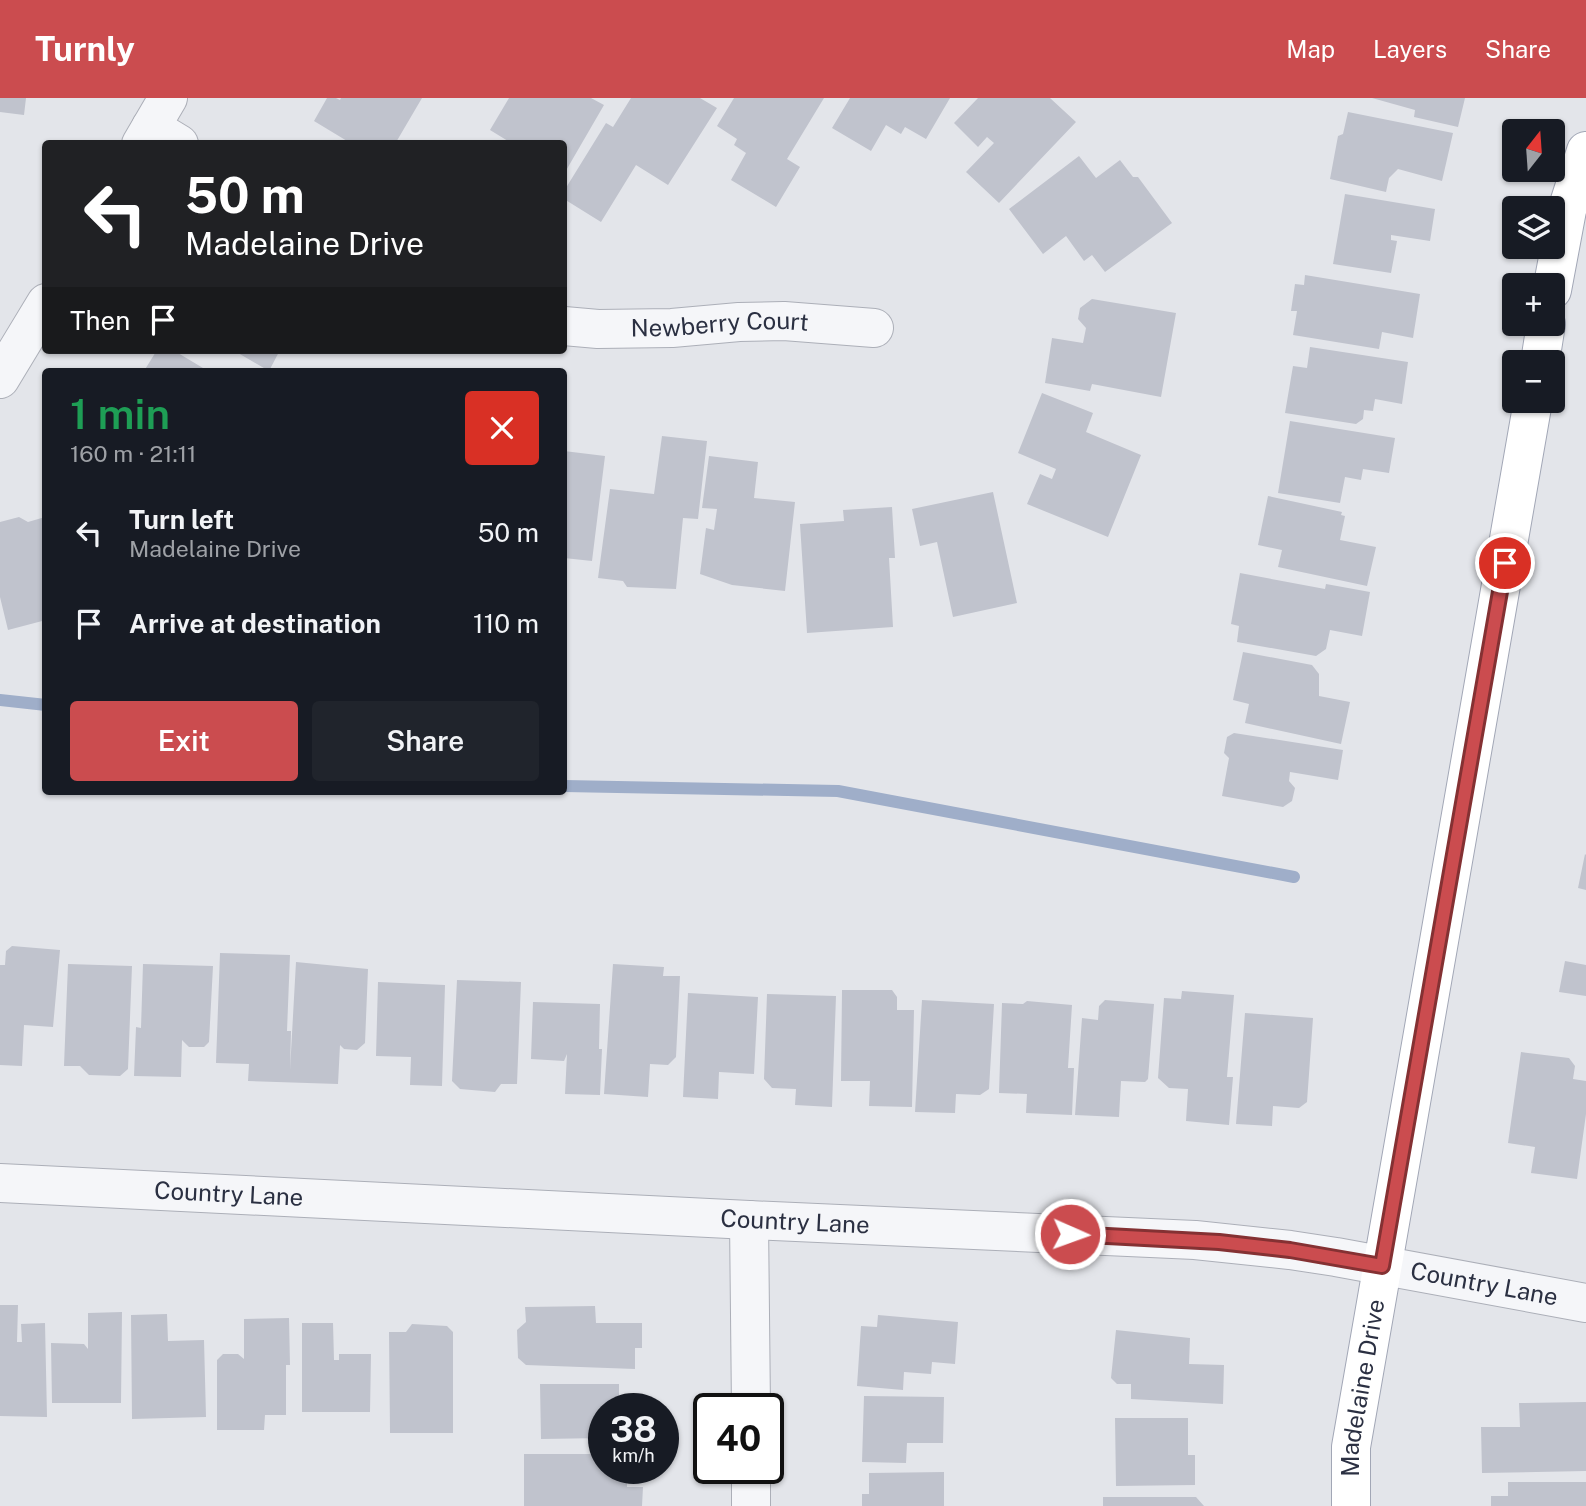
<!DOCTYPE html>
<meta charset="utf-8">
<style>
:root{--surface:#171b24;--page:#20242c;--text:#f1f3f6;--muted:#9ea1a6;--accent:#cb4c4f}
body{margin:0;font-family:"Public Sans",sans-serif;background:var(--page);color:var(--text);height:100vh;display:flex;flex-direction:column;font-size:26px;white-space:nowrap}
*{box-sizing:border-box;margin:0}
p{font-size:23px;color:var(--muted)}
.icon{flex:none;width:38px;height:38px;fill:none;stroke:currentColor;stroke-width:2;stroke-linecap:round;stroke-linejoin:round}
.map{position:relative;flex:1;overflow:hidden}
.drawer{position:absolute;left:42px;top:270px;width:525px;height:427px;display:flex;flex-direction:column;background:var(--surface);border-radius:7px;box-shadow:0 2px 5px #0004}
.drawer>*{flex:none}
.banner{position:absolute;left:42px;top:42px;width:525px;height:214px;border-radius:7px;box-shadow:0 2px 5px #0004;background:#202124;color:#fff;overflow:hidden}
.needle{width:46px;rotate:17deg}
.buttons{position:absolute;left:1502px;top:21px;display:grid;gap:14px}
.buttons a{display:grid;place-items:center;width:63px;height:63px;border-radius:7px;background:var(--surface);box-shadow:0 2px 5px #0004;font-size:35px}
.speed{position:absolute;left:588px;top:1295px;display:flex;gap:14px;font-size:35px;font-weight:700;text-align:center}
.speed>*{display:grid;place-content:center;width:91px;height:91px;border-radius:50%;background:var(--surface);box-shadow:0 2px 5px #0004;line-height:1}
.speed small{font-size:18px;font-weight:400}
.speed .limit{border:4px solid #111;border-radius:10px;background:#fff;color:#111}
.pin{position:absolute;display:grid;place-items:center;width:60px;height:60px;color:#fff;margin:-30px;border:4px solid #fff;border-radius:50%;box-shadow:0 2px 7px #0007}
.me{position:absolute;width:77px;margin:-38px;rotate:92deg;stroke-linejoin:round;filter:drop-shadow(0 0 5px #0008)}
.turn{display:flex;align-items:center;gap:24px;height:147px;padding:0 28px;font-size:32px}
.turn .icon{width:91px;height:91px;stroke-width:2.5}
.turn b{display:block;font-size:49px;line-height:60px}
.then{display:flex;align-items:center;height:66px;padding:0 28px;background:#0003;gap:14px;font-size:26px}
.round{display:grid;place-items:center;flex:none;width:74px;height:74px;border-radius:7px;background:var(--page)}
.headline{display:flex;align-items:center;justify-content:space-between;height:119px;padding:0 28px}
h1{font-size:42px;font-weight:600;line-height:52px;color:#1e9e55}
.button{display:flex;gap:14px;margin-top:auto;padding:14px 28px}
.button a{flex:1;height:80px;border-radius:7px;background:var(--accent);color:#fff;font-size:28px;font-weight:600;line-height:80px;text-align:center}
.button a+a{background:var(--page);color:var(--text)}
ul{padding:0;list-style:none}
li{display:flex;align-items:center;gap:21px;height:91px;padding:0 28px}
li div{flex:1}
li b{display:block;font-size:26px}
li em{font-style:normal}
header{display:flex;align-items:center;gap:42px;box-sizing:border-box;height:98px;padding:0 35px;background:var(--accent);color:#fff}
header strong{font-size:33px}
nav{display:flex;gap:38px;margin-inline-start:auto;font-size:24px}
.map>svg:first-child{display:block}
</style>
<header>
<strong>Turnly</strong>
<nav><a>Map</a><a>Layers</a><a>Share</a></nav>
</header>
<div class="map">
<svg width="1586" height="1408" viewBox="0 0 1586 1408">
<rect width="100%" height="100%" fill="#e3e5ea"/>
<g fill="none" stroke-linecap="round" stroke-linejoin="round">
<path stroke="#9faec9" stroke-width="12" d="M 0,602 L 46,607
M 564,688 L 838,693 L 1294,779"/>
</g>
<path fill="#c0c3cd" d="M 0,0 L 26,0 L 24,17 L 0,14 Z
M 327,0 L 336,0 L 340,2 L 341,0 L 422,0 L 395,46 L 352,46 L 314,23 Z
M 509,0 L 591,0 L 604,7 L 564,76 L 564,46 L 513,46 L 490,32 Z
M 631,0 L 700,0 L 717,10 L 668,87 L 636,67 L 601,124 L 564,101 L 564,93 L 606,25 L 613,29 Z
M 734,0 L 824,0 L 787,61 L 800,69 L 776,109 L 731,82 L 746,55 L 734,47 L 737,41 L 717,28 Z
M 850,0 L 950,0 L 926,41 L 905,29 L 901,36 L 886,27 L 871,53 L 832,30 Z
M 978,0 L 1050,0 L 1076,24 L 999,105 L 966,74 L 994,45 L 987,39 L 978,49 L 954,25 Z
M 1372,0 L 1465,0 L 1458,29 L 1414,19 L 1415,12 Z
M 1348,14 L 1453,35 L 1442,83 L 1398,71 L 1389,80 L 1386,94 L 1330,81 L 1338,38 L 1343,36 Z
M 1079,58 L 1096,80 L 1120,62 L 1133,79 L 1138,79 L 1172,125 L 1105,174 L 1092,157 L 1084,163 L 1066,138 L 1043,156 L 1009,111 Z
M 1345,96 L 1435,111 L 1430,143 L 1391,137 L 1391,142 L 1397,143 L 1391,175 L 1333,166 Z
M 1305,177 L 1420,196 L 1413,240 L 1382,234 L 1379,251 L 1293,237 L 1297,213 L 1291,213 L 1295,186 L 1304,187 Z
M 1092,201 L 1176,215 L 1161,299 L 1092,286 L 1090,293 L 1045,285 L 1052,240 L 1083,245 L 1086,230 L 1078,221 L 1080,210 Z
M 1310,249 L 1408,264 L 1402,306 L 1375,301 L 1373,313 L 1364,312 L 1363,321 L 1356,326 L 1285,315 L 1293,268 L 1307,270 Z
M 157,252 L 173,252 L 203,270 L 201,273 L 144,273 Z
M 233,252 L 280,252 L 269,273 Z
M 1042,295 L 1093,315 L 1086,334 L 1141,357 L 1108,439 L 1027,406 L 1040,376 L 1052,381 L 1056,371 L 1018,355 Z
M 1290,323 L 1395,340 L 1389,375 L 1363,371 L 1361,382 L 1345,379 L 1340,405 L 1278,395 Z
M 662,338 L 707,343 L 698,421 L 683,420 L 676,491 L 627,489 L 623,483 L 598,480 L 610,391 L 654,396 Z
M 564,353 L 605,358 L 592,463 L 564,460 Z
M 709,358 L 758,364 L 754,400 L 795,404 L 785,493 L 732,487 L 700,476 L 706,430 L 714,432 L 717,411 L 702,410 Z
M 993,394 L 1017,505 L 953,519 L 937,444 L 920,448 L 912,411 Z
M 1268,398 L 1342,414 L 1341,417 L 1345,418 L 1340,442 L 1376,449 L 1367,488 L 1278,469 L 1282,452 L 1258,447 Z
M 892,409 L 895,460 L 889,460 L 893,529 L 807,535 L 800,426 L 844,423 L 843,412 Z
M 19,419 L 28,424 L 45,419 L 46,522 L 8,532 L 0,499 L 0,424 Z
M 1240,475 L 1325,491 L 1326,486 L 1370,494 L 1362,538 L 1330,532 L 1326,551 L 1316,558 L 1237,544 L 1239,528 L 1231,526 Z
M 1243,554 L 1312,567 L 1319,576 L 1319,598 L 1350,604 L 1341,646 L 1245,625 L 1249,606 L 1233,602 Z
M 1234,635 L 1343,652 L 1338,682 L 1290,674 L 1289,683 L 1295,690 L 1292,703 L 1283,709 L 1222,698 L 1229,660 L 1224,655 L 1227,639 Z
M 1585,756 L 1586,757 L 1586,792 L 1578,790 Z
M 12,848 L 60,852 L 53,929 L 24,927 L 22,968 L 0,967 L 0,867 L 5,867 L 6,853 Z
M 220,855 L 290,857 L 287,933 L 291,933 L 290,972 L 296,864 L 368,871 L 365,945 L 357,952 L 344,951 L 340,947 L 338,986 L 248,983 L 249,966 L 216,965 Z
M 1565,863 L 1586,867 L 1586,898 L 1559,894 Z
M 68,866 L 132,868 L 128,971 L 120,978 L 89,977 L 80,968 L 64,968 Z
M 143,866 L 213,868 L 209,944 L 204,949 L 189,949 L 182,942 L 181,979 L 134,978 L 136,929 L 141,930 Z
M 613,866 L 664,869 L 663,878 L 680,878 L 676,959 L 668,967 L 650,966 L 648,999 L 604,996 Z
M 457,882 L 521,884 L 517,986 L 501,986 L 495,994 L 460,991 L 452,983 Z
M 378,884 L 445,887 L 442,988 L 410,987 L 411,959 L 376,958 Z
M 842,892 L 892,892 L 897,899 L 897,912 L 914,912 L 912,1009 L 869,1008 L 870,983 L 841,983 Z
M 1182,893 L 1234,897 L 1227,979 L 1233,979 L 1229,1027 L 1186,1023 L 1188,991 L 1169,990 L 1158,980 L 1164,900 L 1181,901 Z
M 688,895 L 758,899 L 754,976 L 719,974 L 718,1001 L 683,999 Z
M 767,896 L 836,898 L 832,1009 L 795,1007 L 796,991 L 772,990 L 764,981 Z
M 922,902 L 994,906 L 989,991 L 980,997 L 956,996 L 955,1015 L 915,1014 Z
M 1105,902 L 1154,906 L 1148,981 L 1145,984 L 1121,983 L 1119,1019 L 1075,1017 L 1082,920 L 1098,922 L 1099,908 Z
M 1027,903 L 1072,907 L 1068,970 L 1074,970 L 1072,1017 L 1026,1015 L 1027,996 L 999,995 L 1002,905 L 1023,906 Z
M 533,904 L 600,906 L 599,951 L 602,951 L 600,997 L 565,996 L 567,956 L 564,963 L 531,961 Z
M 1245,915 L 1313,920 L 1307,1004 L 1299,1010 L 1273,1008 L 1272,1028 L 1236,1026 Z
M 1521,954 L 1569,960 L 1575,968 L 1573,981 L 1586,983 L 1586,1016 L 1577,1081 L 1531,1075 L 1535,1049 L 1508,1045 Z
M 0,1207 L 18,1207 L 17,1244 L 22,1244 L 21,1226 L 45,1225 L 47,1319 L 0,1318 Z
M 595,1208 L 596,1225 L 642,1225 L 642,1250 L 635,1250 L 635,1271 L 526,1267 L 518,1260 L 517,1232 L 526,1224 L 525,1209 Z
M 122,1214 L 121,1305 L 52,1305 L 51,1245 L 84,1246 L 88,1251 L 88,1215 Z
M 167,1216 L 168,1243 L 204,1242 L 206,1319 L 132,1321 L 131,1217 Z
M 878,1217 L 958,1224 L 955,1266 L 932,1264 L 931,1276 L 904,1274 L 903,1292 L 857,1288 L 861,1228 L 877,1229 Z
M 289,1220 L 290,1267 L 286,1267 L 286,1317 L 265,1317 L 264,1332 L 217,1332 L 217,1262 L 223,1256 L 238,1256 L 244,1261 L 244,1221 Z
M 302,1225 L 333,1225 L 334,1262 L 339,1262 L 339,1256 L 371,1256 L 370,1314 L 302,1314 Z
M 412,1226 L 447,1228 L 453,1234 L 453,1335 L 390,1335 L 389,1234 L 406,1234 Z
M 1116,1232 L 1190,1240 L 1189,1266 L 1224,1267 L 1223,1306 L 1131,1301 L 1131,1286 L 1117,1286 L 1111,1280 Z
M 540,1286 L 619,1286 L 619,1308 L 641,1308 L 641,1311 L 604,1311 L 604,1340 L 541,1341 Z
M 864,1298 L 944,1299 L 943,1345 L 907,1345 L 906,1365 L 862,1364 Z
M 1586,1304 L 1586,1373 L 1482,1375 L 1481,1329 L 1520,1329 L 1519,1305 Z
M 1115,1320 L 1188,1320 L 1188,1357 L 1195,1357 L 1195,1387 L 1116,1388 Z
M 524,1356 L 604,1356 L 604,1370 L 632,1370 L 632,1384 L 627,1384 L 627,1389 L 643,1389 L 642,1408 L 524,1408 Z
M 944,1374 L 944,1408 L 862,1408 L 862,1396 L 869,1396 L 869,1375 Z
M 1508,1384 L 1586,1384 L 1586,1408 L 1491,1408 L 1491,1398 L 1508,1398 Z
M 1103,1399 L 1196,1399 L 1204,1408 L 1103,1408 Z"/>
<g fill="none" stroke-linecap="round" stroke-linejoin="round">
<g stroke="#acafb8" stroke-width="40">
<g id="minor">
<path d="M 151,29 L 179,46"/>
<path d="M 141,46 L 168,0"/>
<path id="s1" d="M 564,228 L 598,231 L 672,230 L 739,224 L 784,223 L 874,230"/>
<path d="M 0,281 L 46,205"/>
<path d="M 749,1122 L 751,1311"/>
<path d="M 751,1370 L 751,1408"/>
</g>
</g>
<g stroke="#acafb8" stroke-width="40">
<g id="tertiary">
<path id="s2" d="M 0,1085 L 749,1122 L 1195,1142 L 1290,1152 L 1336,1159 L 1586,1205"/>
</g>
</g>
<g stroke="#a2a7b6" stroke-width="40">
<g id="primary">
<path d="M 1552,192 L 1567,112 L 1586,53"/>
<path d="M 1540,264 L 1546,226"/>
<path id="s3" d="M 1351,1408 L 1351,1349 L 1533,303"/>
</g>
</g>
<use href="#minor" stroke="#f5f6f9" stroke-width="38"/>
<use href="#tertiary" stroke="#f5f6f9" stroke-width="38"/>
<use href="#primary" stroke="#fff" stroke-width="38"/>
</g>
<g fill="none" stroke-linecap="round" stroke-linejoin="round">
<g stroke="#843133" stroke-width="18">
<path id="route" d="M 1070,1136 L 1219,1144 L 1290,1152 L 1382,1168 L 1505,465"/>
</g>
<use href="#route" stroke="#cb4c4f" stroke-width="12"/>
</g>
<g text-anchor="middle" stroke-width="5" stroke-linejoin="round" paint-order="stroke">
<g font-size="24" fill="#2b3042" stroke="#f2f4f8">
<text dy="8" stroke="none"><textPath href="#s1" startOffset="156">Newberry Court</textPath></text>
<text dy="8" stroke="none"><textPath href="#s2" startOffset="229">Country Lane</textPath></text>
<text dy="8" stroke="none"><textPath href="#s2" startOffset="796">Country Lane</textPath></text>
<text dy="8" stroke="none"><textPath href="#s2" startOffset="1489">Country Lane</textPath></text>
<text dy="8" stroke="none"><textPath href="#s3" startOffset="119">Madelaine Drive</textPath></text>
</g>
</g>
</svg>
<div class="buttons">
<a><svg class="needle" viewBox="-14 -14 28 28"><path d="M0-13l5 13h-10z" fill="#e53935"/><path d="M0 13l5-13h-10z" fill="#9ea1a6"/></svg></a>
<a><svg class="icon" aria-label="layers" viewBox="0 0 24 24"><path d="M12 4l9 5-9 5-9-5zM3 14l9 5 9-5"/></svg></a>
<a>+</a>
<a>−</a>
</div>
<div class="speed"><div>38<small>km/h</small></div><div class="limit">40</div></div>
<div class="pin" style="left:1505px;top:465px;background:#d93025"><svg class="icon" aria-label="arrive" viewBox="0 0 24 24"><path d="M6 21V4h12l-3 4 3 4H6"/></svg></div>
<svg class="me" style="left:1070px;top:1136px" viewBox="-20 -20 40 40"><circle r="17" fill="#cb4c4f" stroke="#fff" stroke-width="3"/><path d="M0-11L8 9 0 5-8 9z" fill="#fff"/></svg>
<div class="banner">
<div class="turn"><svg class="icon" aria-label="left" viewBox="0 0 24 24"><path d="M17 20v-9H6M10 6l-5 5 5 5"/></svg><div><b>50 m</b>Madelaine Drive</div></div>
<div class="then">Then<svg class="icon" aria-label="arrive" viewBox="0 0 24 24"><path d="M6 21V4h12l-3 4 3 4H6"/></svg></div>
</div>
<section class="drawer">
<div class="headline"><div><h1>1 min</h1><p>160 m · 21:11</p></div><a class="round" style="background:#d93025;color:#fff"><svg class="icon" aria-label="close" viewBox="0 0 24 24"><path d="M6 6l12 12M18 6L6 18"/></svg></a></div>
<ul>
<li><svg class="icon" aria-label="left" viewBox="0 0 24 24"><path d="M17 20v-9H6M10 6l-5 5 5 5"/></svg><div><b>Turn left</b><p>Madelaine Drive</p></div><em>50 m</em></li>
<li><svg class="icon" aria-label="arrive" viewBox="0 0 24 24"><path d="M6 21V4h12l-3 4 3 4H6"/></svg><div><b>Arrive at destination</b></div><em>110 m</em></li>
</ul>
<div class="button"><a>Exit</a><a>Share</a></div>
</section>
</div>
